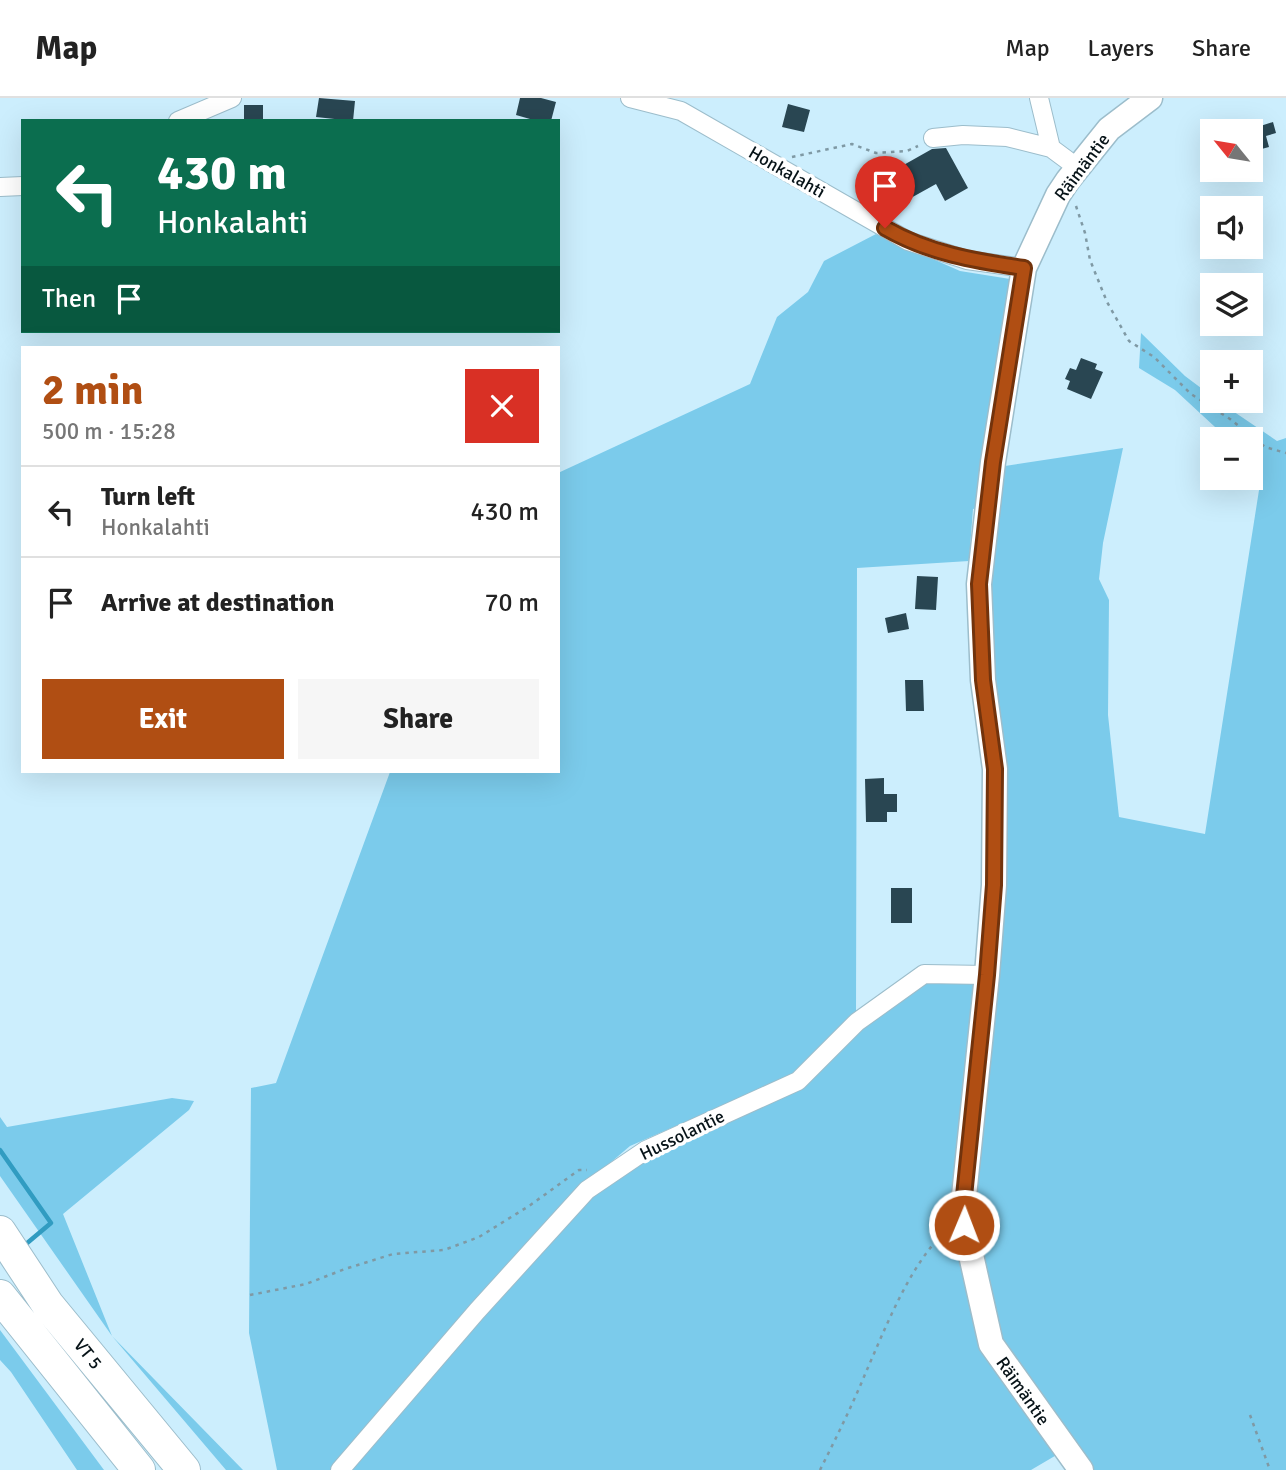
<!DOCTYPE html>
<meta charset="utf-8">
<style>
:root{--surface:#fff;--page:#f6f6f6;--text:#222;--muted:#767676;--line:#e0e0e0;--accent:#b04e13}
body{margin:0;font-family:Signika,sans-serif;background:var(--page);color:var(--text);height:100vh;display:flex;flex-direction:column;font-size:26px;white-space:nowrap}
*{box-sizing:border-box;margin:0}
p{font-size:23px;color:var(--muted)}
.icon{flex:none;width:38px;height:38px;fill:none;stroke:currentColor;stroke-width:2;stroke-linecap:round;stroke-linejoin:round}
.map{position:relative;flex:1;overflow:hidden}
.side{position:absolute;left:21px;top:248px;width:539px;height:427px;display:flex;flex-direction:column;background:var(--surface);border-radius:0px;box-shadow:0 7px 28px #0002}
.side>*{flex:none}
.hud{position:absolute;left:21px;top:21px;width:539px;height:214px;border-radius:0px;box-shadow:0 7px 28px #0002;background:#0b6e4f;color:#fff;overflow:hidden}
.needle{width:46px;rotate:300deg}
.buttons{position:absolute;left:1200px;top:21px;display:grid;gap:14px}
.buttons a{display:grid;place-items:center;width:63px;height:63px;border-radius:0px;background:var(--surface);box-shadow:0 7px 28px #0002;font-size:35px}
.pin{position:absolute;display:grid;place-items:center;width:60px;height:60px;color:#fff;margin:-72px -30px;border-radius:50% 50% 50% 0;rotate:-45deg;box-shadow:0 0 7px #0007}
.pin .icon{rotate:45deg}
.me{position:absolute;width:77px;margin:-38px;rotate:1deg;stroke-linejoin:round;filter:drop-shadow(0 0 5px #0008)}
.turn{display:flex;align-items:center;gap:24px;height:147px;padding:0 21px;font-size:32px}
.turn .icon{width:91px;height:91px;stroke-width:2.5}
.turn b{display:block;font-size:49px;line-height:60px}
.then{display:flex;align-items:center;height:66px;padding:0 21px;background:#0003;gap:14px;font-size:26px}
.round{display:grid;place-items:center;flex:none;width:74px;height:74px;border-radius:0px;background:var(--page)}
.headline{display:flex;align-items:center;justify-content:space-between;height:119px;padding:0 21px}
h1{font-size:42px;font-weight:700;line-height:52px;color:var(--accent)}
.cta{display:flex;gap:14px;margin-top:auto;padding:14px 21px}
.cta a{flex:1;height:80px;border-radius:0px;background:var(--accent);color:#fff;font-size:28px;font-weight:700;line-height:80px;text-align:center}
.cta a+a{background:var(--page);color:var(--text)}
ul{padding:0;list-style:none}
li{display:flex;align-items:center;gap:21px;height:91px;padding:0 21px;border-top:2px solid var(--line)}
li div{flex:1}
li b{display:block;font-size:26px}
li em{font-style:normal}
header{display:flex;align-items:center;gap:42px;box-sizing:border-box;height:98px;padding:0 35px;background:var(--surface);border-bottom:2px solid var(--line)}
header strong{font-size:33px}
nav{display:flex;gap:38px;margin-inline-start:auto;font-size:24px}
.map>svg:first-child{display:block}
</style>
<header>
<strong>Map</strong>
<nav><a>Map</a><a>Layers</a><a>Share</a></nav>
</header>
<div class="map">
<svg width="1286" height="1372" viewBox="0 0 1286 1372">
<rect width="100%" height="100%" fill="#cceefd"/>
<path fill="#7bcbeb" d="M 876,136 L 960,173 L 1010,181 L 992,370 L 1123,350 L 1103,445 L 1099,481 L 1109,502 L 1108,617 L 1119,719 L 1205,736 L 1262,373 L 1251,362 L 1251,341 L 1228,341 L 1175,292 L 1139,270 L 1141,235 L 1185,278 L 1213,299 L 1213,303 L 1218,303 L 1277,343 L 1286,340 L 1286,1372 L 1081,1372 L 1065,1352 L 1031,1372 L 340,1372 L 587,1092 L 798,983 L 924,876 L 987,877 L 987,408 L 973,411 L 969,463 L 857,470 L 856,915 L 795,976 L 630,1048 L 583,1088 L 335,1372 L 277,1372 L 249,1235 L 251,990 L 276,985 L 390,674 L 558,674 L 558,375 L 750,286 L 777,219 L 808,194 L 824,163 Z
M 172,1000 L 194,1003 L 189,1012 L 63,1116 L 112,1238 L 243,1372 L 226,1372 L 112,1238 L 0,1078 L 0,1019 L 7,1029 Z
M 0,1232 L 104,1372 L 77,1372 L 11,1274 L 0,1262 Z"/>
<g fill="none" stroke-linecap="round" stroke-linejoin="round">
<path stroke="#319cc1" stroke-width="4.5" d="M 0,1052 L 51,1125 L 26,1146"/>
</g>
<path fill="#294652" d="M 319,0 L 355,3 L 353,23 L 316,19 Z
M 520,0 L 541,0 L 556,4 L 551,23 L 537,23 L 516,17 Z
M 788,6 L 810,12 L 804,34 L 782,29 Z
M 244,7 L 263,7 L 263,23 L 244,23 Z
M 1273,24 L 1276,35 L 1266,38 L 1269,49 L 1254,53 L 1251,31 Z
M 946,50 L 968,90 L 945,103 L 936,86 L 909,101 L 893,73 L 932,51 Z
M 1081,260 L 1097,266 L 1095,271 L 1103,274 L 1091,301 L 1067,291 L 1070,283 L 1065,281 L 1070,270 L 1076,272 Z
M 917,478 L 938,479 L 936,512 L 915,511 Z
M 906,515 L 909,531 L 888,535 L 885,520 Z
M 905,582 L 923,582 L 924,613 L 906,613 Z
M 884,680 L 884,696 L 897,696 L 897,714 L 887,714 L 887,724 L 866,724 L 865,681 Z
M 891,790 L 912,790 L 912,825 L 891,825 Z"/>
<g fill="none" stroke-linecap="round" stroke-linejoin="round">
<g stroke="#9cbdcb" stroke-width="20">
<path id="street" d="M 630,0 L 681,13 L 908,143 L 967,162 L 1024,170
M 1039,0 L 1051,50
M 178,23 L 232,0
M 933,40 L 963,37 L 1007,39 L 1051,50 L 1078,70
M 0,89 L 23,88
M 340,1372 L 477,1213 L 587,1092 L 646,1052 L 798,983 L 857,924 L 924,876 L 987,877"/>
</g>
<g stroke="#9cbdcb" stroke-width="27">
<path id="secondary" d="M 1081,1372 L 991,1246 L 962,1117 L 987,877 L 994,787 L 995,671 L 983,582 L 979,486 L 993,364 L 1024,170 L 1058,97 L 1068,82 L 1109,31 L 1150,0"/>
</g>
<g stroke="#9cbdcb" stroke-width="34">
<path id="highway" d="M 0,1134 L 48,1207 L 184,1372
M 0,1198 L 139,1372"/>
</g>
<path stroke="#7f99a4" stroke-width="2.5" stroke-dasharray="3.5 5" stroke-linecap="butt" d="M 792,59 L 852,46 L 876,55 L 907,53 L 918,48
M 1076,108 L 1085,135 L 1090,162 L 1107,204 L 1129,243 L 1154,259 L 1191,296 L 1230,321 L 1265,349 L 1286,355
M 250,1197 L 306,1186 L 345,1171 L 393,1156 L 444,1152 L 479,1139 L 529,1108 L 579,1072 L 587,1072
M 1250,1317 L 1270,1372
M 820,1372 C 836,1340 852,1308 866,1274 C 885,1231 910,1166 945,1134"/>
<use href="#street" stroke="#fff" stroke-width="18"/>
<use href="#secondary" stroke="#fff" stroke-width="24"/>
<use href="#highway" stroke="#fff" stroke-width="32"/>
</g>
<g fill="none" stroke-linecap="round" stroke-linejoin="round">
<g stroke="#72330c" stroke-width="18">
<path id="route" d="M 885,130 C 928,155 975,163 1024,170 L 993,364 L 979,486 L 983,582 L 995,671 L 994,787 L 987,877 L 962,1117 L 964,1127"/>
</g>
<use href="#route" stroke="#b04e13" stroke-width="12"/>
</g>
<g text-anchor="middle" stroke-width="7" stroke-linejoin="round" paint-order="stroke">
<g font-size="18" fill="#071318" stroke="#fff">
<text transform="translate(1082 69) rotate(-53)" y="6">Räimäntie</text>
<text transform="translate(787 74) rotate(30)" y="6">Honkalahti</text>
<text transform="translate(682 1037) rotate(-26)" y="6">Hussolantie</text>
<text transform="translate(88 1256) rotate(51)" y="6">VT 5</text>
<text transform="translate(1023 1293) rotate(55)" y="6">Räimäntie</text>
</g>
</g>
</svg>
<div class="buttons">
<a><svg class="needle" viewBox="-14 -14 28 28"><path d="M0-13l5 13h-10z" fill="#e53935"/><path d="M0 13l5-13h-10z" fill="#767676"/></svg></a>
<a><svg class="icon" aria-label="sound" viewBox="0 0 24 24"><path d="M4 9h4l5-4v14l-5-4H4zM17 9q2 3 0 6"/></svg></a>
<a><svg class="icon" aria-label="layers" viewBox="0 0 24 24"><path d="M12 4l9 5-9 5-9-5zM3 14l9 5 9-5"/></svg></a>
<a>+</a>
<a>−</a>
</div>
<div class="pin" style="left:885px;top:130px;background:#d93025"><svg class="icon" aria-label="arrive" viewBox="0 0 24 24"><path d="M6 21V4h12l-3 4 3 4H6"/></svg></div>
<svg class="me" style="left:964px;top:1127px" viewBox="-20 -20 40 40"><circle r="17" fill="#b04e13" stroke="#fff" stroke-width="3"/><path d="M0-11L8 9 0 5-8 9z" fill="#fff"/></svg>
<div class="hud">
<div class="turn"><svg class="icon" aria-label="left" viewBox="0 0 24 24"><path d="M17 20v-9H6M10 6l-5 5 5 5"/></svg><div><b>430 m</b>Honkalahti</div></div>
<div class="then">Then<svg class="icon" aria-label="arrive" viewBox="0 0 24 24"><path d="M6 21V4h12l-3 4 3 4H6"/></svg></div>
</div>
<section class="side">
<div class="headline"><div><h1>2 min</h1><p>500 m · 15:28</p></div><a class="round" style="background:#d93025;color:#fff"><svg class="icon" aria-label="close" viewBox="0 0 24 24"><path d="M6 6l12 12M18 6L6 18"/></svg></a></div>
<ul>
<li><svg class="icon" aria-label="left" viewBox="0 0 24 24"><path d="M17 20v-9H6M10 6l-5 5 5 5"/></svg><div><b>Turn left</b><p>Honkalahti</p></div><em>430 m</em></li>
<li><svg class="icon" aria-label="arrive" viewBox="0 0 24 24"><path d="M6 21V4h12l-3 4 3 4H6"/></svg><div><b>Arrive at destination</b></div><em>70 m</em></li>
</ul>
<div class="cta"><a>Exit</a><a>Share</a></div>
</section>
</div>
